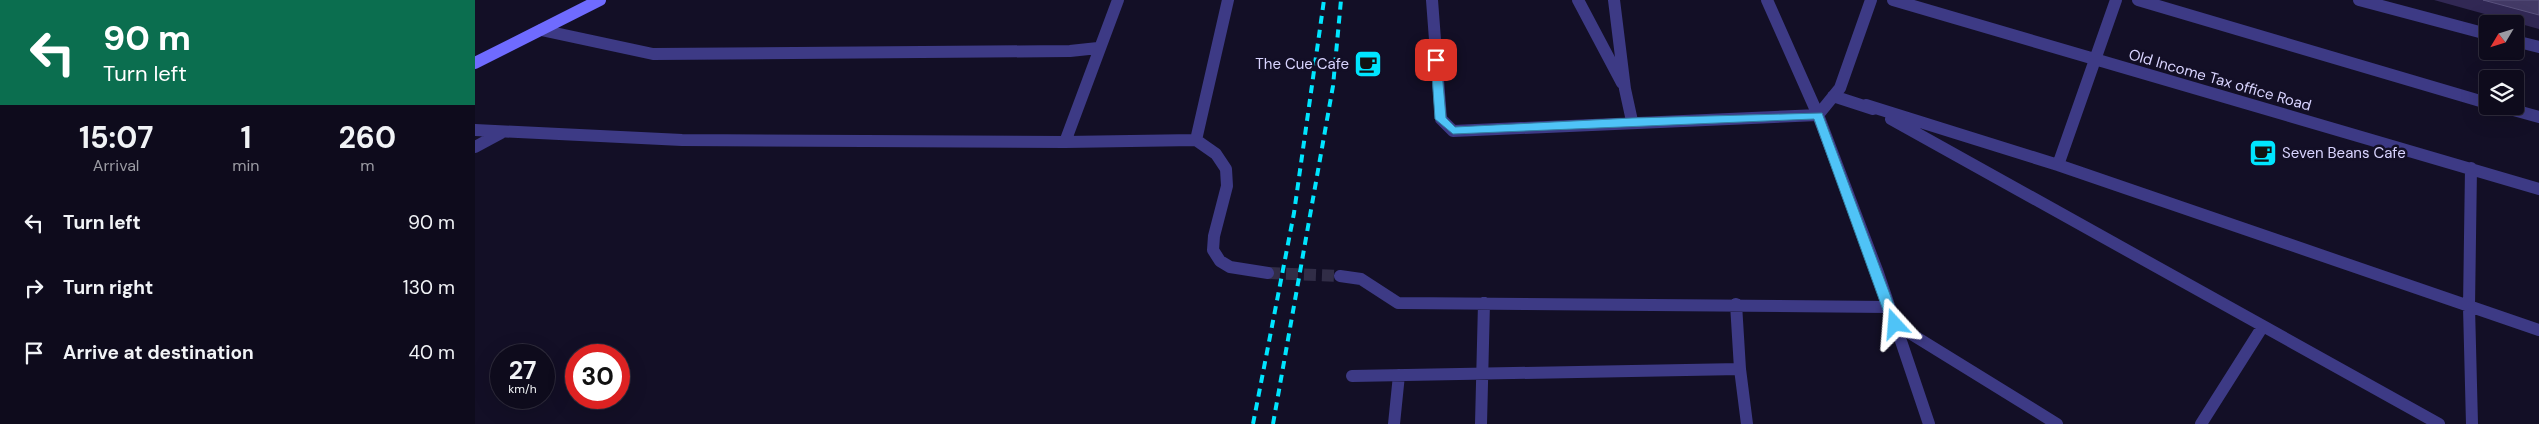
<!DOCTYPE html>
<style>
:root{--surface:#0e0b1c;--page:#171425;--text:#f1f3f6;--muted:#9b9ba3;--line:#2e2b3b}
body{margin:0;font-family:"DM Sans",sans-serif;background:var(--page);color:var(--text);height:100vh;display:flex;flex-direction:column;font-size:19px;white-space:nowrap}
*{box-sizing:border-box;margin:0}
p{font-size:16px;color:var(--muted)}
.icon{flex:none;width:28px;height:28px;fill:none;stroke:currentColor;stroke-width:2;stroke-linecap:round;stroke-linejoin:round}
.map{position:relative;flex:1;overflow:hidden}
.panel{display:flex;flex-direction:column;background:var(--surface);width:475px}
.panel>*{flex:none}
.banner{background:#0b6e4f;color:#fff;overflow:hidden}
.needle{width:32px;rotate:232deg}
.fabs{position:absolute;left:2004px;top:15px;display:grid;gap:10px}
.fabs a{display:grid;place-items:center;width:45px;height:45px;border-radius:5px;background:var(--surface);box-shadow:0 5px 20px #0002,0 0 0 1px var(--line);font-size:25px}
.speed{position:absolute;left:15px;top:344px;display:flex;gap:10px;font-size:25px;font-weight:700;text-align:center}
.speed>*{display:grid;place-content:center;width:65px;height:65px;border-radius:50%;background:var(--surface);box-shadow:0 5px 20px #0002,0 0 0 1px var(--line);line-height:1}
.speed small{font-size:12px;font-weight:400}
.speed .limit{border:8px solid #d22;background:#fff;color:#111}
.pin{position:absolute;display:grid;place-items:center;width:42px;height:42px;color:#fff;margin:-21px;border-radius:10px;box-shadow:0 2px 8px #0006}
.me{position:absolute;width:55px;margin:-28px;rotate:341deg;stroke-linejoin:round;filter:drop-shadow(0 0 4px #0008)}
.turn{display:flex;align-items:center;gap:18px;height:105px;padding:0 20px;font-size:22px}
.turn .icon{width:65px;height:65px;stroke-width:2.5}
.turn b{display:block;font-size:35px;line-height:42px}
.eta{display:flex;justify-content:space-evenly;align-items:center;height:85px;text-align:center}
.eta b{font-size:30px;font-weight:700;line-height:35px}
ul{padding:0;list-style:none}
li{display:flex;align-items:center;gap:15px;height:65px;padding:0 20px}
li div{flex:1}
li b{display:block;font-size:19px}
li em{font-style:normal}
main{display:flex;flex:1;min-height:0}
.map>svg:first-child{display:block}
</style>
<main>
<section class="panel">
<div class="banner">
<div class="turn"><svg class="icon" aria-label="left" viewBox="0 0 24 24"><path d="M17 20v-9H6M10 6l-5 5 5 5"/></svg><div><b>90 m</b>Turn left</div></div>
</div>
<div class="eta">
<div><b>15:07</b><p>Arrival</p></div>
<div><b>1</b><p>min</p></div>
<div><b>260</b><p>m</p></div>
</div>
<ul>
<li><svg class="icon" aria-label="left" viewBox="0 0 24 24"><path d="M17 20v-9H6M10 6l-5 5 5 5"/></svg><div><b>Turn left</b></div><em>90 m</em></li>
<li><svg class="icon" aria-label="right" viewBox="0 0 24 24"><path d="M7 20v-9h11M14 6l5 5-5 5"/></svg><div><b>Turn right</b></div><em>130 m</em></li>
<li><svg class="icon" aria-label="arrive" viewBox="0 0 24 24"><path d="M6 21V4h12l-3 4 3 4H6"/></svg><div><b>Arrive at destination</b></div><em>40 m</em></li>
</ul>
</section>
<div class="map">
<svg width="2064" height="424" viewBox="0 0 2064 424">
<rect width="100%" height="100%" fill="#130f26"/>
<g fill="none" stroke-linecap="round" stroke-linejoin="round">
<path stroke="#312d47" stroke-width="12" stroke-dasharray="12 6" stroke-linecap="butt" d="M 793,273 L 865,276"/>
<path stroke="#3d3a85" stroke-width="12" d="M 957,0 L 966,119 L 978,131 L 1343,115 L 1292,0
M 1103,0 L 1147,83
M 1139,0 L 1150,89 L 1157,121
M 1396,0 L 1365,88 L 1343,115 L 1403,273 L 1454,424
M 1418,0 L 2064,189
M 1663,0 L 2012,103
M 1884,0 L 2012,34
M 66,30 L 178,54 L 595,51 L 623,48
M 2040,41 L 2064,47
M 1358,96 L 1398,109
M 1391,105 L 1583,165 L 2064,330
M 2024,106 L 2064,117
M 1416,119 L 1964,424
M 0,130 L 207,140 L 590,142 L 721,140 L 741,154 L 751,169 L 752,186 L 739,236 L 738,250 L 745,261 L 755,267 L 793,273
M 721,140 L 753,0
M 590,142 L 643,0
M 0,147 L 26,133
M 1583,165 L 1641,0
M 1996,168 L 1994,307 L 1997,424
M 865,276 L 886,279 L 923,303 L 1414,307
M 1420,324 L 1582,424
M 1265,369 L 1272,424
M 877,376 L 1265,369 L 1261,304
M 919,424 L 924,375
M 1006,424 L 1009,303
M 1726,424 L 1788,326"/>
<path stroke="#6f6bff" stroke-width="12" d="M 0,63 L 125,0"/>
<path stroke="#00e5ff" stroke-width="4" stroke-dasharray="8 6" stroke-linecap="butt" d="M 778,424 L 819,213 L 849,0
M 798,424 L 858,86 L 866,0"/>
</g>
<path fill="#312854" d="M 1959,0 L 2064,0 L 2064,29 Z"/>
<path fill="#433a66" stroke="#5a527e" d="M 2008,0 L 2064,0 L 2064,15 Z"/>
<path fill="#4fc3f7" stroke="#337fa1" d="M 961,57 L 966,60 L 971,118 L 980,127 L 1157,118 L 1347,113 L 1426,324 L 1424,327 L 1415,327 L 1413,324 L 1339,119 L 978,134 L 960,119 L 956,60 Z"/>
<defs>
<g id="cafe-square" transform="scale(1.4375)"><rect x="-9" y="-9" width="18" height="18" rx="4" fill="#00e5ff" stroke="#130f26"/><path d="M-5.5-4.5H6V0H3Q3 3.5 0 3.5H-2.5Q-5.5 3.5-5.5 0ZM3-3.2v2h1.7v-2ZM-6 4.5H4V6H-6Z" fill="#111"/></g>
</defs>
<g fill-rule="evenodd">
<use href="#cafe-square" x="893" y="64"/>
<use href="#cafe-square" x="1788" y="153"/>
</g>
<g text-anchor="middle" stroke-width="5" stroke-linejoin="round" paint-order="stroke">
<g font-size="15" fill="#d9d4ff" stroke="#130f26" text-anchor="end">
<text x="874" y="69">The Cue Cafe</text>
<text x="1807" y="158" text-anchor="start">Seven Beans Cafe</text>
</g>
<g font-size="15" fill="#d9d4ff" stroke="#130f26">
<text transform="translate(1745 80) rotate(16)" y="5">Old Income Tax office Road</text>
</g>
</g>
</svg>
<div class="fabs">
<a><svg class="needle" viewBox="-14 -14 28 28"><path d="M0-13l5 13h-10z" fill="#e53935"/><path d="M0 13l5-13h-10z" fill="#9b9ba3"/></svg></a>
<a><svg class="icon" aria-label="layers" viewBox="0 0 24 24"><path d="M12 4l9 5-9 5-9-5zM3 14l9 5 9-5"/></svg></a>
</div>
<div class="speed"><div>27<small>km/h</small></div><div class="limit">30</div></div>
<div class="pin" style="left:961px;top:60px;background:#d93025"><svg class="icon" aria-label="arrive" viewBox="0 0 24 24"><path d="M6 21V4h12l-3 4 3 4H6"/></svg></div>
<svg class="me" style="left:1420px;top:324px" viewBox="-20 -20 40 40"><path d="M0-17L14 15 0 8-14 15z" fill="#4fc3f7" stroke="#fff" stroke-width="4"/></svg>
</div>
</main>
